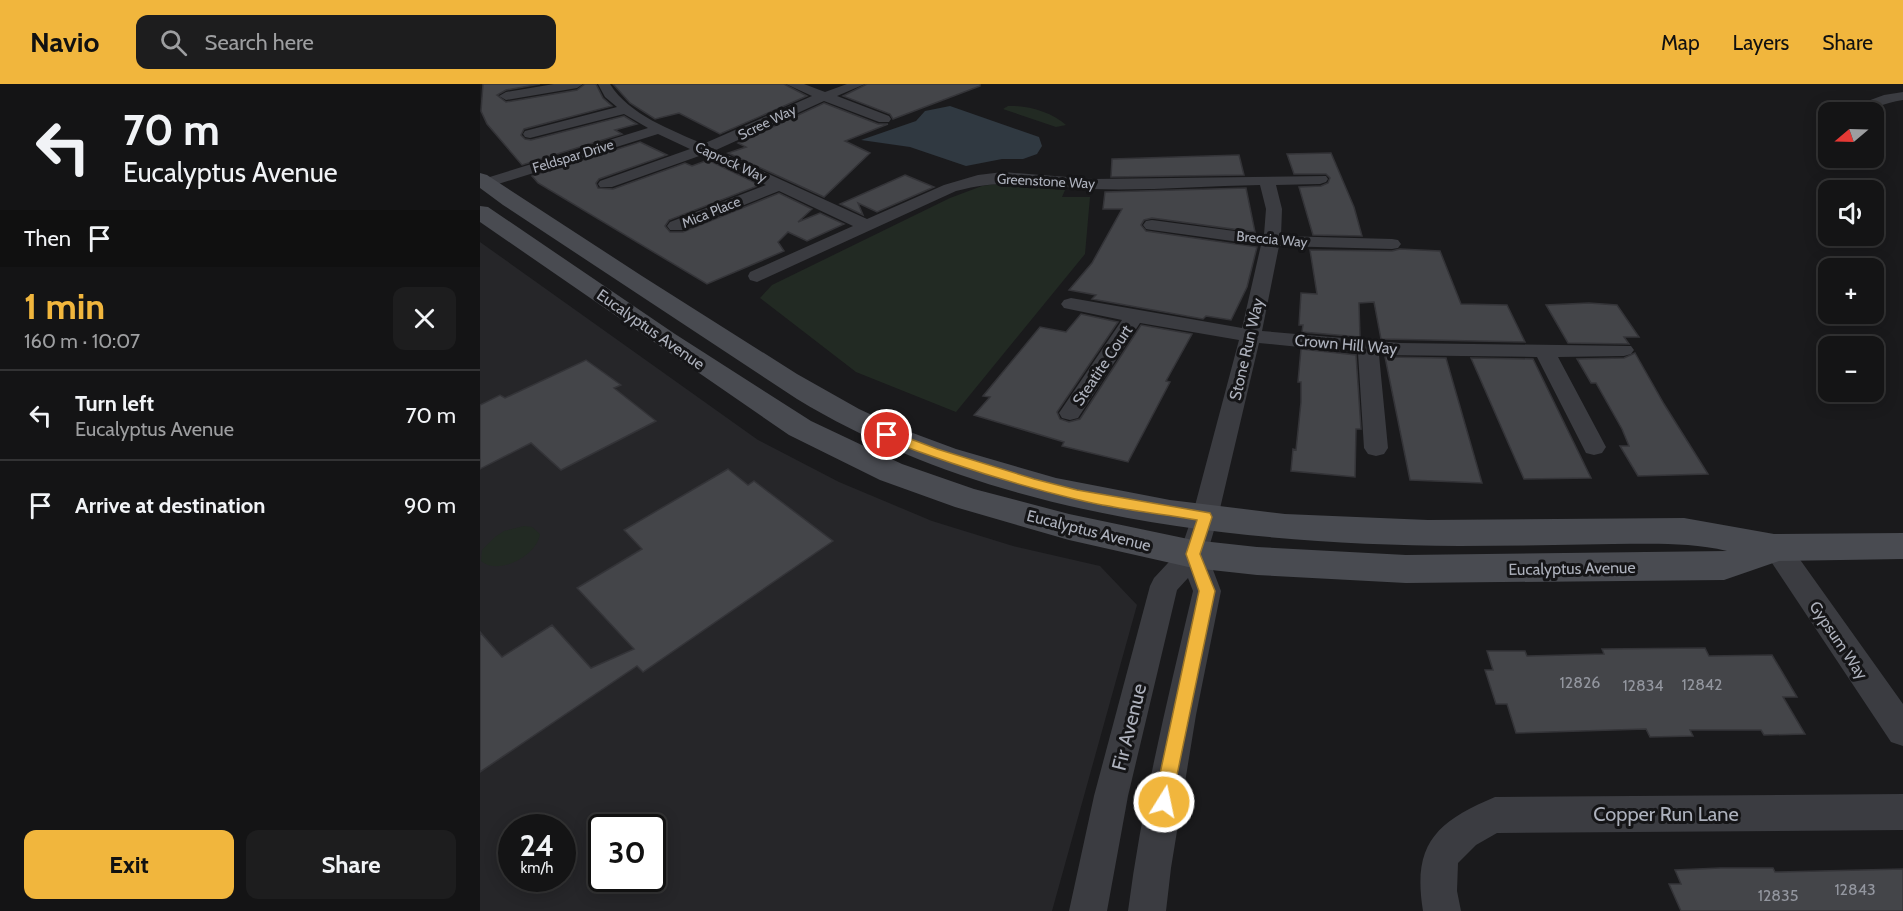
<!DOCTYPE html>
<meta charset="utf-8">
<style>
:root{--surface:#141415;--page:#1d1d1e;--text:#f1f3f6;--muted:#9d9ea0;--line:#333334;--accent:#f1b63d}
body{margin:0;font-family:Cabin,sans-serif;background:var(--page);color:var(--text);height:100vh;display:flex;flex-direction:column;font-size:22px;white-space:nowrap}
*{box-sizing:border-box;margin:0}
p{font-size:20px;color:var(--muted)}
.icon{flex:none;width:33px;height:33px;fill:none;stroke:currentColor;stroke-width:2;stroke-linecap:round;stroke-linejoin:round}
.map{position:relative;flex:1;overflow:hidden}
.drawer{display:flex;flex-direction:column;background:var(--surface);width:480px}
.drawer>*{flex:none}
.hud{background:#141415;color:var(--text);overflow:hidden}
.needle{width:39px;rotate:251deg}
.tools{position:absolute;left:1338px;top:18px;display:grid;gap:12px}
.tools a{display:grid;place-items:center;width:66px;height:66px;border-radius:12px;background:var(--surface);box-shadow:0 3px 15px #0003,0 0 0 2px var(--line);font-size:30px}
.speed{position:absolute;left:18px;top:730px;display:flex;gap:12px;font-size:30px;font-weight:700;text-align:center}
.speed>*{display:grid;place-content:center;width:78px;height:78px;border-radius:50%;background:var(--surface);box-shadow:0 3px 15px #0003,0 0 0 2px var(--line);line-height:1}
.speed small{font-size:15px;font-weight:400}
.speed .limit{border:3px solid #111;border-radius:9px;background:#fff;color:#111}
.pin{position:absolute;display:grid;place-items:center;width:51px;height:51px;color:#fff;margin:-26px;border:3px solid #fff;border-radius:50%;box-shadow:0 2px 6px #0007}
.me{position:absolute;width:66px;margin:-33px;rotate:10deg;stroke-linejoin:round;filter:drop-shadow(0 0 4px #0008)}
.turn{display:flex;align-items:center;gap:21px;height:126px;padding:0 24px;font-size:27px}
.turn .icon{width:78px;height:78px;stroke-width:2.5}
.turn b{display:block;font-size:42px;line-height:51px}
.then{display:flex;align-items:center;height:57px;padding:0 24px;background:#0003;gap:12px;font-size:22px}
.round{display:grid;place-items:center;flex:none;width:63px;height:63px;border-radius:12px;background:var(--page)}
.head{display:flex;align-items:center;justify-content:space-between;height:102px;padding:0 24px}
h1{font-size:36px;font-weight:700;line-height:45px;color:var(--accent)}
.cta{display:flex;gap:12px;margin-top:auto;padding:12px 24px}
.cta a{flex:1;height:69px;border-radius:12px;background:var(--accent);color:#111;font-size:24px;font-weight:700;line-height:69px;text-align:center}
.cta a+a{background:var(--page);color:var(--text)}
ul{padding:0;list-style:none}
li{display:flex;align-items:center;gap:18px;height:90px;padding:0 24px;border-top:2px solid var(--line)}
li div{flex:1}
li b{display:block;font-size:22px}
li em{font-style:normal}
header{display:flex;align-items:center;gap:36px;box-sizing:border-box;height:84px;padding:0 30px;background:var(--accent);color:#111}
header strong{font-size:28px}
nav{display:flex;gap:33px;margin-inline-start:auto;font-size:21px}
.search{width:420px;height:54px;background:var(--page);display:flex;align-items:center;gap:15px;box-sizing:border-box;padding:0 21px;border-radius:12px;color:var(--muted);font-size:22px}
main{display:flex;flex:1;min-height:0}
.map>svg:first-child{display:block}
</style>
<header>
<strong>Navio</strong>
<div class="search"><svg class="icon" aria-label="search" viewBox="0 0 24 24"><circle cx="10" cy="10" r="6"/><path d="M15 15l6 6"/></svg>Search here</div>
<nav><a>Map</a><a>Layers</a><a>Share</a></nav>
</header>
<main>
<section class="drawer">
<div class="hud">
<div class="turn"><svg class="icon" aria-label="left" viewBox="0 0 24 24"><path d="M17 20v-9H6M10 6l-5 5 5 5"/></svg><div><b>70 m</b>Eucalyptus Avenue</div></div>
<div class="then">Then<svg class="icon" aria-label="arrive" viewBox="0 0 24 24"><path d="M6 21V4h12l-3 4 3 4H6"/></svg></div>
</div>
<div class="head"><div><h1>1 min</h1><p>160 m · 10:07</p></div><a class="round"><svg class="icon" aria-label="close" viewBox="0 0 24 24"><path d="M6 6l12 12M18 6L6 18"/></svg></a></div>
<ul>
<li><svg class="icon" aria-label="left" viewBox="0 0 24 24"><path d="M17 20v-9H6M10 6l-5 5 5 5"/></svg><div><b>Turn left</b><p>Eucalyptus Avenue</p></div><em>70 m</em></li>
<li><svg class="icon" aria-label="arrive" viewBox="0 0 24 24"><path d="M6 21V4h12l-3 4 3 4H6"/></svg><div><b>Arrive at destination</b></div><em>90 m</em></li>
</ul>
<div class="cta"><a>Exit</a><a>Share</a></div>
</section>
<div class="map">
<svg width="1423" height="827" viewBox="0 0 1423 827">
<rect width="100%" height="100%" fill="#1a1a1c"/>
<path fill="#262629" fill-rule="evenodd" d="M 0,158 L 278,356 L 359,398 L 452,437 L 533,462 L 620,482 L 657,521 L 572,827 L 0,827 ZM 32,744 L 82,744 L 82,795 L 32,795 ZM 122,744 L 172,744 L 172,795 L 122,795 Z"/>
<path fill="#222a23" d="M 528,22 C 547,21 572,28 586,41 L 576,43 L 523,25 Z
M 516,100 L 585,106 L 582,113 L 610,113 L 605,170 L 476,328 L 376,288 L 280,214 L 292,201 L 470,114 L 502,102 Z
M 44,442 L 52,443 L 60,450 C 57,472 18,492 1,477 L 2,466 L 15,453 L 24,447 Z"/>
<path fill="#303941" d="M 470,22 L 559,53 L 562,62 L 557,70 L 543,75 L 522,75 L 486,82 L 430,63 L 381,56 L 436,37 L 445,27 Z"/>
<path fill="#444549" stroke="#343438" stroke-width="1.5" d="M 3,0 L 60,0 L 26,6 L 17,11 L 26,18 L 97,6 L 105,0 L 116,0 L 123,14 L 132,22 L 44,45 L 41,51 L 45,55 L 51,56 L 144,32 L 157,40 L 135,46 L 142,50 L 42,81 L 7,40 L 1,27 Z
M 133,0 L 304,0 L 327,12 L 240,50 L 199,29 L 175,35 L 150,19 Z
M 387,0 L 500,0 L 500,2 L 413,35 L 410,30 L 363,12 Z
M 344,19 L 398,40 L 408,40 L 365,57 L 390,69 L 344,113 L 248,69 L 266,63 L 258,59 Z
M 160,58 L 187,71 L 119,95 L 116,99 L 118,104 L 133,105 L 205,79 L 212,82 L 228,76 L 280,101 L 189,136 L 185,142 L 190,148 L 203,148 L 299,109 L 332,125 L 318,138 L 340,129 L 364,140 L 327,157 L 308,148 L 298,158 L 304,167 L 227,200 L 58,99 L 52,92 Z
M 851,69 L 874,123 L 882,152 L 833,151 L 819,103 L 841,102 L 848,99 L 850,94 L 846,90 L 814,90 L 807,70 Z
M 759,71 L 764,91 L 631,93 L 632,75 Z
M 425,91 L 454,103 L 397,128 L 378,119 L 383,131 L 360,120 Z
M 766,104 L 775,148 L 672,134 L 664,136 L 661,141 L 666,147 L 777,163 L 767,203 L 751,236 L 726,232 L 723,235 L 612,215 L 616,211 L 589,206 L 612,179 L 642,125 L 623,125 L 625,108 Z
M 920,165 L 960,167 L 981,220 L 1027,221 L 1045,258 L 901,255 L 894,218 L 879,219 L 880,253 L 822,248 L 823,241 L 819,241 L 821,209 L 837,210 L 830,166 L 912,167 Z
M 1109,219 L 1137,221 L 1159,253 L 1144,253 L 1149,260 L 1088,259 L 1066,221 Z
M 601,230 L 638,238 L 577,328 L 580,335 L 589,338 L 600,335 L 661,241 L 712,250 L 686,297 L 690,298 L 648,378 L 582,362 L 584,358 L 494,331 L 510,313 L 503,312 L 560,243 L 586,248 Z
M 821,265 L 876,271 L 881,345 L 876,345 L 875,393 L 811,387 L 813,365 L 816,366 L 821,318 L 821,298 L 818,298 Z
M 1155,269 L 1184,320 L 1228,390 L 1158,392 L 1140,362 L 1149,362 L 1142,345 L 1116,299 L 1111,299 L 1097,275 L 1144,274 Z
M 905,273 L 966,274 L 1002,399 L 930,396 Z
M 991,274 L 1053,275 L 1111,394 L 1044,395 Z
M 106,276 L 141,301 L 134,304 L 176,337 L 81,386 L 51,359 L 0,385 L 0,321 L 20,311 L 25,314 Z
M 248,385 L 268,401 L 274,397 L 353,457 L 163,588 L 157,582 L 0,688 L 0,548 L 22,573 L 72,541 L 111,584 L 154,565 L 97,504 L 162,465 L 144,446 Z
M 1225,564 L 1229,572 L 1292,571 L 1317,613 L 1303,613 L 1325,650 L 1284,651 L 1281,646 L 1210,646 L 1213,652 L 1170,653 L 1166,645 L 1036,649 L 1027,620 L 1016,620 L 1005,586 L 1013,586 L 1007,567 L 1045,567 L 1047,572 L 1124,570 L 1122,565 Z
M 1240,784 L 1293,784 L 1295,788 L 1423,785 L 1423,827 L 1201,827 L 1189,800 L 1201,800 L 1195,786 Z"/>
<g fill="none" stroke-linecap="round" stroke-linejoin="round">
<path fill="#3b3c41" fill-rule="evenodd" d="M 74,0 L 103,0 L 97,4 L 26,16 L 19,12 L 26,8 Z
M 118,0 L 130,0 C 149,31 192,46 223,60 L 332,12 L 306,0 L 324,0 L 345,8 L 367,0 L 385,0 L 357,12 L 409,32 L 411,35 L 409,38 L 399,38 L 344,17 L 236,66 L 387,135 L 464,101 L 498,91 L 523,88 L 613,95 L 846,92 L 848,95 L 846,98 L 840,100 L 796,101 L 802,125 L 801,152 L 912,155 L 918,156 L 921,160 L 918,164 L 912,165 L 799,162 L 782,247 L 920,259 L 1151,262 L 1154,266 L 1151,270 L 1144,272 L 1078,273 L 1126,363 L 1122,369 L 1114,371 L 1106,369 L 1057,273 L 899,271 L 908,364 L 904,370 L 896,372 L 888,370 L 884,364 L 878,269 L 779,259 L 738,433 L 727,470 L 741,507 L 716,631 L 691,784 L 686,827 L 648,827 C 662,719 688,613 713,507 L 708,494 L 697,506 L 648,712 L 627,827 L 589,827 L 614,712 L 670,502 L 674,494 L 701,465 L 712,433 L 759,256 L 660,239 L 598,334 L 590,336 L 582,334 L 579,329 L 642,236 L 584,224 L 581,220 L 584,216 L 591,214 L 762,244 L 781,161 L 672,146 L 666,145 L 663,141 L 666,137 L 672,136 L 784,151 L 786,125 L 780,101 C 724,102 667,107 611,105 C 561,102 526,93 476,107 L 277,198 L 270,196 L 268,192 L 270,188 L 373,142 L 299,107 L 202,146 L 190,146 L 187,142 L 190,138 L 286,101 L 222,71 L 132,103 L 120,103 L 118,100 L 120,97 L 210,65 L 178,50 L 12,102 L 0,102 L 0,96 L 168,44 L 144,30 L 50,54 L 45,53 L 43,50 L 45,47 L 137,23 L 125,13 Z
M 1423,8 L 1423,16 C 1402,19 1385,30 1364,28 L 1366,25 L 1404,11 Z
M 1296,453 L 1306,456 L 1423,620 L 1423,662 L 1411,658 L 1286,470 L 1282,463 L 1286,456 Z
M 1423,710 L 1423,746 L 1017,749 L 996,761 L 978,779 L 977,807 L 981,827 L 943,827 C 932,760 956,738 1015,713 Z"/>
<path fill="#494b51" fill-rule="evenodd" d="M 0,89 L 7,91 L 162,192 L 317,290 L 379,325 L 422,345 L 476,365 L 576,394 L 690,416 L 805,430 L 948,436 L 1204,434 L 1294,450 L 1423,449 L 1423,475 L 1299,477 L 1244,496 L 926,499 L 777,491 L 713,484 L 589,456 L 475,423 L 400,396 L 309,351 L 0,138 L 0,122 L 8,123 L 195,250 L 331,337 L 422,380 L 494,405 L 589,430 L 713,456 L 777,463 L 926,471 L 1247,467 C 1209,458 1172,460 1133,460 C 1082,461 1030,462 979,462 C 756,460 511,433 317,315 L 23,121 L 0,104 Z"/>
</g>
<path fill="#f1b63d" stroke="#9d7628" stroke-width="1.5" d="M 407,346 L 457,365 L 554,395 L 597,406 L 730,429 L 732,433 L 720,470 L 735,507 L 690,725 L 684,727 L 677,725 L 674,718 L 719,507 L 706,470 L 717,436 C 676,429 634,425 595,415 C 529,399 465,378 402,354 L 400,351 L 402,348 Z"/>
<g text-anchor="middle" stroke-width="6" stroke-linejoin="round" paint-order="stroke">
<g font-size="14" fill="#adb1bc" stroke="#151517">
<text transform="translate(287 38) rotate(-26)" y="5">Scree Way</text>
<text transform="translate(93 72) rotate(-17)" y="5">Feldspar Drive</text>
<text transform="translate(251 78) rotate(25)" y="5">Caprock Way</text>
<text transform="translate(566 97) rotate(3)" y="5">Greenstone Way</text>
<text transform="translate(231 128) rotate(-22)" y="5">Mica Place</text>
<text transform="translate(792 155) rotate(5)" y="5">Breccia Way</text>
</g>
<g font-size="16" fill="#adb1bc" stroke="#151517">
<text transform="translate(171 245) rotate(35)" y="6">Eucalyptus Avenue</text>
<text transform="translate(866 260) rotate(5)" y="6">Crown Hill Way</text>
<text transform="translate(766 265) rotate(-77)" y="6">Stone Run Way</text>
<text transform="translate(622 281) rotate(-56)" y="6">Steatite Court</text>
<text transform="translate(609 446) rotate(14)" y="6">Eucalyptus Avenue</text>
<text transform="translate(1092 484) rotate(-1)" y="6">Eucalyptus Avenue</text>
<text transform="translate(1359 556) rotate(56)" y="6">Gypsum Way</text>
</g>
<g font-size="16" fill="#93969f">
<text x="1100" y="604">12826</text>
<text x="1222" y="606">12842</text>
<text x="1163" y="607">12834</text>
<text x="1375" y="811">12843</text>
<text x="1298" y="817">12835</text>
</g>
<g font-size="20" fill="#adb1bc" stroke="#151517">
<text transform="translate(649 643) rotate(-76)" y="7">Fir Avenue</text>
<text x="1186" y="737">Copper Run Lane</text>
</g>
</g>
</svg>
<div class="tools">
<a><svg class="needle" viewBox="-14 -14 28 28"><path d="M0-13l5 13h-10z" fill="#e53935"/><path d="M0 13l5-13h-10z" fill="#9d9ea0"/></svg></a>
<a><svg class="icon" aria-label="sound" viewBox="0 0 24 24"><path d="M4 9h4l5-4v14l-5-4H4zM17 9q2 3 0 6"/></svg></a>
<a>+</a>
<a>−</a>
</div>
<div class="speed"><div>24<small>km/h</small></div><div class="limit">30</div></div>
<div class="pin" style="left:407px;top:351px;background:#d93025"><svg class="icon" aria-label="arrive" viewBox="0 0 24 24"><path d="M6 21V4h12l-3 4 3 4H6"/></svg></div>
<svg class="me" style="left:684px;top:718px" viewBox="-20 -20 40 40"><circle r="17" fill="#f1b63d" stroke="#fff" stroke-width="3"/><path d="M0-11L8 9 0 5-8 9z" fill="#fff"/></svg>
</div>
</main>
